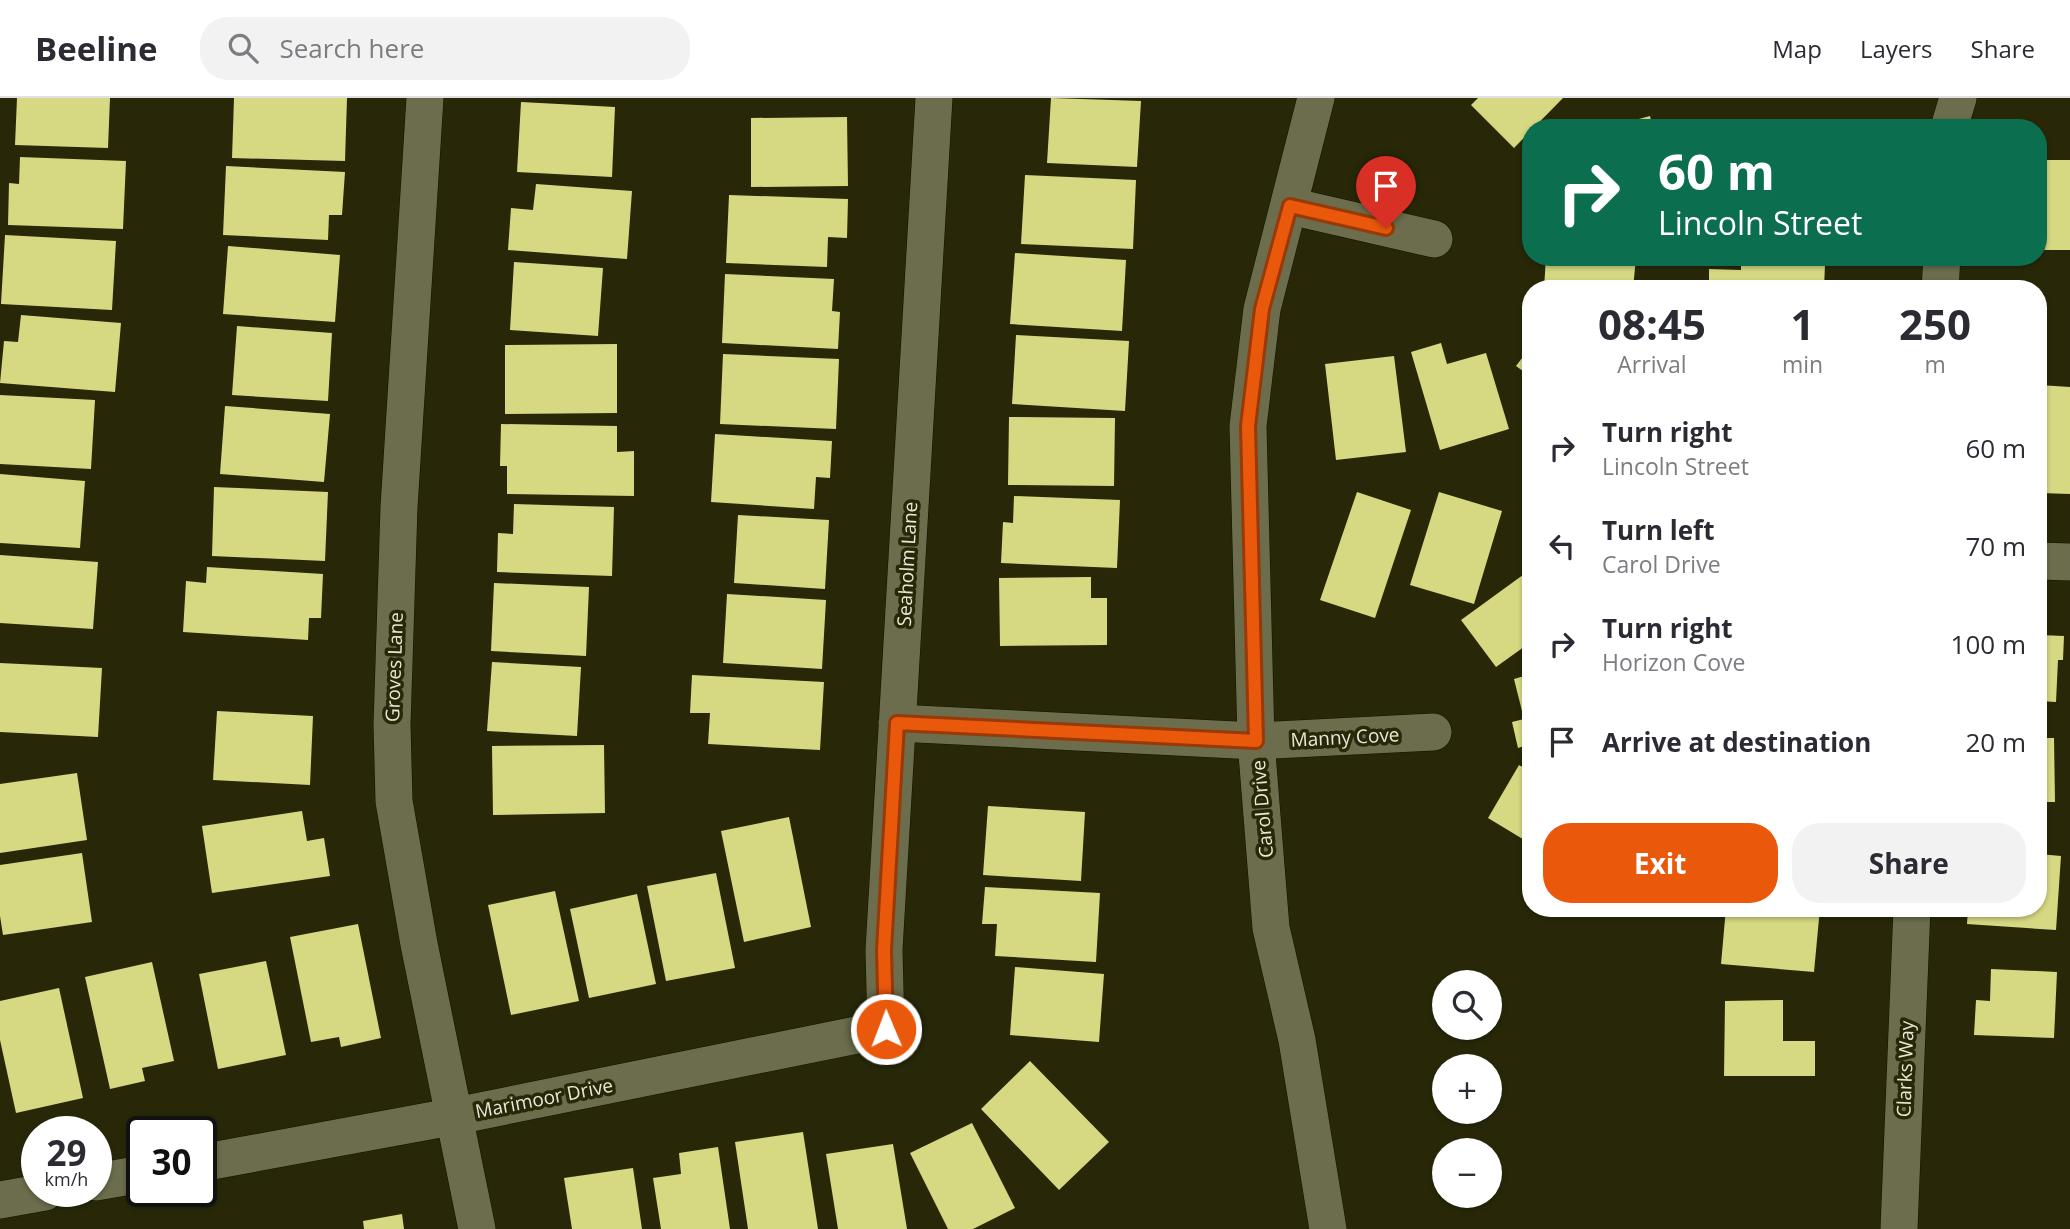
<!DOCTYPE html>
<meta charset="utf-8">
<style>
:root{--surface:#fff;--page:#f2f2f3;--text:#2b2b33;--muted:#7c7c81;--line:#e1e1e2;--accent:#ea580c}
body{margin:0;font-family:"Open Sans",sans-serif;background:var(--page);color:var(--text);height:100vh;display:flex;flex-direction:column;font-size:26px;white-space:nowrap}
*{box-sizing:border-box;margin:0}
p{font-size:23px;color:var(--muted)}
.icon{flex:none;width:38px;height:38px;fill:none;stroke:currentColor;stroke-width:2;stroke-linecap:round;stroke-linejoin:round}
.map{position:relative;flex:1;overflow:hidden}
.drawer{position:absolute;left:1522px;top:182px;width:525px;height:637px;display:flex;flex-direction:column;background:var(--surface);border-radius:28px;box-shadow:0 2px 5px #0004}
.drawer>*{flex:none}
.guide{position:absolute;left:1522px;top:21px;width:525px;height:147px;border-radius:28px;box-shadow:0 2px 5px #0004;background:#0b6e4f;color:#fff;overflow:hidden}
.fabs{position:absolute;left:1432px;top:872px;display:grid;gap:14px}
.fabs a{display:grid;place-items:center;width:70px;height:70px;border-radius:50%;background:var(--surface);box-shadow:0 2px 5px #0004;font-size:35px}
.speed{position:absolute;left:21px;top:1018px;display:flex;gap:14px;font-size:35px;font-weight:700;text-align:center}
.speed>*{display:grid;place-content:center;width:91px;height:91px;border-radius:50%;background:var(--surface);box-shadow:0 2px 5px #0004;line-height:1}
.speed small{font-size:18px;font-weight:400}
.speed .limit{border:4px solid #111;border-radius:10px;background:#fff;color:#111}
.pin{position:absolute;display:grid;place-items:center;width:60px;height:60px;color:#fff;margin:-72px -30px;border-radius:50% 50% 50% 0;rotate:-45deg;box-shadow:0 0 7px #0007}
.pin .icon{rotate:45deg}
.me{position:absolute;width:77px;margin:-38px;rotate:359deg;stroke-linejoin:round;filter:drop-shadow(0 0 5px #0008)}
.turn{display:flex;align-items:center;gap:24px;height:147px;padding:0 21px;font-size:32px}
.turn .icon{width:91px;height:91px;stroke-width:2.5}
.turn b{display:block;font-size:49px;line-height:60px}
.eta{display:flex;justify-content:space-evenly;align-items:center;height:119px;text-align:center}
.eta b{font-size:42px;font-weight:700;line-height:49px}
.action{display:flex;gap:14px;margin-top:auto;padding:14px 21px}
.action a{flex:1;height:80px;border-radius:28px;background:var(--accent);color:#fff;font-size:28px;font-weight:700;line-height:80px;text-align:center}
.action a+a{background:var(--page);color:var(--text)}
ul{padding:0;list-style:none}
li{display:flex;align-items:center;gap:21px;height:98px;padding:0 21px}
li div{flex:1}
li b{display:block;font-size:26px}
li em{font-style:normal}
header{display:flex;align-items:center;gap:42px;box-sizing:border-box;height:98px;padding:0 35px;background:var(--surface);border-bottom:2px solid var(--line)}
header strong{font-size:33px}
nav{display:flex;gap:38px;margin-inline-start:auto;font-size:24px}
.search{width:490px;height:63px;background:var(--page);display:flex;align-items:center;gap:18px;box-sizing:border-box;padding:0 24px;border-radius:28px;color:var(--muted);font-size:26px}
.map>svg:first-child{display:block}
</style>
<header>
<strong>Beeline</strong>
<div class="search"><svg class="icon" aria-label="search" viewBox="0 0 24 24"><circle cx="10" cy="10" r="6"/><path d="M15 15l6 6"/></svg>Search here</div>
<nav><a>Map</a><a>Layers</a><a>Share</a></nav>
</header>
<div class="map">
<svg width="2070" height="1131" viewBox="0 0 2070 1131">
<rect width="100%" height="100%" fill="#282809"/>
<path fill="#d6d981" d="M 17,0 L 110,0 L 108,50 L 15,47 Z
M 234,0 L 347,0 L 345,63 L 232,60 Z
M 1051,0 L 1141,3 L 1137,69 L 1047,65 Z
M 1478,0 L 1563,0 L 1514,50 L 1471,7 Z
M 521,4 L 615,9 L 612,79 L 517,74 Z
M 1650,18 L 1653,30 L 1609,30 L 1609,29 Z
M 847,19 L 848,88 L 751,89 L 751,20 Z
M 20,59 L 126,63 L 123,131 L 8,127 L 9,85 L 19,86 Z
M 2043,62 L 2070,62 L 2070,152 L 2039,152 L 2039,97 L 2042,97 Z
M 226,68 L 345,74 L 342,117 L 329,117 L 328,142 L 223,137 Z
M 1025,77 L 1136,82 L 1133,151 L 1021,146 Z
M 536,86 L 632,93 L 627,161 L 508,152 L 511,110 L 533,112 Z
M 729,97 L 848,101 L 847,140 L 828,139 L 827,169 L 726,165 Z
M 5,137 L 116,143 L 112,212 L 1,206 Z
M 228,148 L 340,157 L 335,224 L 223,216 Z
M 1015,155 L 1126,162 L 1122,233 L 1010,226 Z
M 1546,159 L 1636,159 L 1633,191 L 1544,191 Z
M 1741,159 L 1856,159 L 1855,167 L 1825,166 L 1824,191 L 1709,191 L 1709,171 L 1741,172 Z
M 514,164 L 603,170 L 598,238 L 510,232 Z
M 725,176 L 834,181 L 832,213 L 840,214 L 838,251 L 722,245 Z
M 21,217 L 121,225 L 115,294 L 0,285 L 4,243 L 18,244 Z
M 237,228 L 332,235 L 328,303 L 232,297 Z
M 1016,237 L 1129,243 L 1125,313 L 1012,306 Z
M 1441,245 L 1447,266 L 1486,255 L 1509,331 L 1440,352 L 1411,254 Z
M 617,246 L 617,315 L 505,316 L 505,247 Z
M 1531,248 L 1531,279 L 1516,268 Z
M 723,256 L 839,261 L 836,331 L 720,326 Z
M 1394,258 L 1406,354 L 1336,362 L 1325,266 Z
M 2039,287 L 2070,289 L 2070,396 L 2039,395 Z
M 0,297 L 95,302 L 91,371 L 0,366 Z
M 225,308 L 330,316 L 324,384 L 220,376 Z
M 1009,319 L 1115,320 L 1114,388 L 1008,387 Z
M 501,326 L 617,328 L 617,354 L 634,353 L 634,398 L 507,396 L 507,368 L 500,368 Z
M 715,336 L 832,343 L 830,380 L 816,379 L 814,411 L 711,404 Z
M 0,376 L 85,383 L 80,450 L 0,445 Z
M 214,389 L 328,394 L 325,463 L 212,458 Z
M 1357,394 L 1411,412 L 1375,520 L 1320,502 Z
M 1439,394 L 1502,413 L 1474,506 L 1410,487 Z
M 1014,398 L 1120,402 L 1117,470 L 1001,465 L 1003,424 L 1013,425 Z
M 514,406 L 614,409 L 612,478 L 497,474 L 498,435 L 513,436 Z
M 738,417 L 829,422 L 825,491 L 734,485 Z
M 0,457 L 98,464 L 93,531 L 0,525 Z
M 207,469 L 323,476 L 321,520 L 309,520 L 308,542 L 183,534 L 186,483 L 206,485 Z
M 1531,471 L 1531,544 L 1496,569 L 1461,522 Z
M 1091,479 L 1091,500 L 1107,500 L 1107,547 L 1000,548 L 999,480 Z
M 494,485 L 589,489 L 586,558 L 491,553 Z
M 727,496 L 826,502 L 822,571 L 723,565 Z
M 2039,537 L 2064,538 L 2063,562 L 2058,562 L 2056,604 L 2039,603 Z
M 492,564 L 581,569 L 577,638 L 487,633 Z
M 0,565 L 102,570 L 98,639 L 0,634 Z
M 1531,576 L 1531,646 L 1518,650 L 1512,624 L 1524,621 L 1514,581 Z
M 692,577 L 824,584 L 820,652 L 708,646 L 710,615 L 690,615 Z
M 217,613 L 313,618 L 310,687 L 213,682 Z
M 2039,640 L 2054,640 L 2055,704 L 2039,704 Z
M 604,647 L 605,715 L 493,717 L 492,648 Z
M 1519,667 L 1531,674 L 1531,746 L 1488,720 Z
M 77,675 L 87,742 L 0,755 L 0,686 Z
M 988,708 L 1085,714 L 1081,783 L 983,777 Z
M 302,713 L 307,743 L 324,740 L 330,778 L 212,795 L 202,728 Z
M 789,719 L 811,829 L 744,844 L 721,733 Z
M 82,755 L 92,824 L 3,837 L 0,818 L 0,767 Z
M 2039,756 L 2061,758 L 2056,832 L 1967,826 L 1968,810 L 2039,810 Z
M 716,775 L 735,870 L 666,883 L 647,788 Z
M 985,789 L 1100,795 L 1096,864 L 995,858 L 997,826 L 982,826 Z
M 555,793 L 579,903 L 511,917 L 488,807 Z
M 637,796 L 656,886 L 589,900 L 570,811 Z
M 1726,810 L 1820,810 L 1814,874 L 1721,866 Z
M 358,826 L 381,940 L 341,949 L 339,939 L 311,944 L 290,839 Z
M 266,863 L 286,957 L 218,971 L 199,876 Z
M 152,864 L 174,963 L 142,970 L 145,983 L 110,991 L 85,879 Z
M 1015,869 L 1104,876 L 1099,944 L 1010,937 Z
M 1991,871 L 2057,874 L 2054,940 L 1974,937 L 1976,902 L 1990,903 Z
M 59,890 L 83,1000 L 16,1015 L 0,942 L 0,903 Z
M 1783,902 L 1783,943 L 1815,943 L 1815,978 L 1724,978 L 1725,903 Z
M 1030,963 L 1109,1044 L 1059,1092 L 981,1011 Z
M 972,1025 L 1015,1110 L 973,1131 L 948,1131 L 910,1055 Z
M 803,1034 L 818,1131 L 748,1131 L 735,1044 Z
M 893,1046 L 907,1131 L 838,1131 L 826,1056 Z
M 718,1049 L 730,1131 L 661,1131 L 653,1080 L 681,1076 L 679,1055 Z
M 633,1070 L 642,1131 L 572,1131 L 564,1080 Z
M 402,1116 L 404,1131 L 364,1131 L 363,1123 Z"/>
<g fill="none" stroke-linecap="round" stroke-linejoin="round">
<g stroke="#110" stroke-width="38">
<path id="minor" d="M 425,0 L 399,409 L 392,627 L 394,703 L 419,846 L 477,1131
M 1316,0 L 1262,211 L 1248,328 L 1256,643 L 1271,830 L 1297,942 L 1328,1131
M 1949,30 L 1958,0
M 1290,108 L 1434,141
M 1940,191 L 1942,159
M 2039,463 L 2070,464
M 897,625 L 1256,643 L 1433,634
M 201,1065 L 456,1018 L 886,931 L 884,852 L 934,0
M 96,1084 L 142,1076
M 0,1102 L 45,1094
M 1899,1131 L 1912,810"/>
</g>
<use href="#minor" stroke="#6b6d4c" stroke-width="37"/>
</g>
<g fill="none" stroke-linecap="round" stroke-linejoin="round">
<g stroke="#983908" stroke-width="18">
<path id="route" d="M 886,931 L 884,852 L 897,625 L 1256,643 L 1248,328 L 1262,211 L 1290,108 L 1386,130"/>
</g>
<use href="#route" stroke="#ea580c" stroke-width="12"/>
</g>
<g text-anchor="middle" stroke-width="7" stroke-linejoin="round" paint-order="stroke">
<g font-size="19" fill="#e6e8d6" stroke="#282809">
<text transform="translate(907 466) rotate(-87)" y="7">Seaholm Lane</text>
<text transform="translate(394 569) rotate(-88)" y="7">Groves Lane</text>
<text transform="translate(1345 639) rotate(-3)" y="7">Manny Cove</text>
<text transform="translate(1262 711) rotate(-95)" y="7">Carol Drive</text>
<text transform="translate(1905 971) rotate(-88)" y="7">Clarks Way</text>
<text transform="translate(544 1000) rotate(-11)" y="7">Marimoor Drive</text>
</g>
</g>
</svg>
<div class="fabs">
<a><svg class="icon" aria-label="search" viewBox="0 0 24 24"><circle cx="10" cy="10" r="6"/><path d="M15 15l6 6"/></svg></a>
<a>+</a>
<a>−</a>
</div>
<div class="speed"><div>29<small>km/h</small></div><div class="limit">30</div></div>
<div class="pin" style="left:1386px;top:130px;background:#d93025"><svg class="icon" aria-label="arrive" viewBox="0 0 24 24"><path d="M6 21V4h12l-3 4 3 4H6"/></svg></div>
<svg class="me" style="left:886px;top:931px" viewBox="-20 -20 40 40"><circle r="17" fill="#ea580c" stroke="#fff" stroke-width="3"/><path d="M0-11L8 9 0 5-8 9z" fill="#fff"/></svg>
<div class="guide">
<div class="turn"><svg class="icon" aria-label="right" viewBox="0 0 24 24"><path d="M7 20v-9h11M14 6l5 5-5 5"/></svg><div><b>60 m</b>Lincoln Street</div></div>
</div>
<section class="drawer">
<div class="eta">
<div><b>08:45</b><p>Arrival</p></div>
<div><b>1</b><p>min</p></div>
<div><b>250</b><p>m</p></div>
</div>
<ul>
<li><svg class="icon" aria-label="right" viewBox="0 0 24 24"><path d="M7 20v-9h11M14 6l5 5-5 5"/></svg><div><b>Turn right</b><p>Lincoln Street</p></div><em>60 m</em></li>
<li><svg class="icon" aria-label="left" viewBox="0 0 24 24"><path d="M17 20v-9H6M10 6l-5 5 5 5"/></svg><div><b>Turn left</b><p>Carol Drive</p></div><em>70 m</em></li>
<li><svg class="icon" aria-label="right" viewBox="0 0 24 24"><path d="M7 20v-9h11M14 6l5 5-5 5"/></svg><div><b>Turn right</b><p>Horizon Cove</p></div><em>100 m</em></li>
<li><svg class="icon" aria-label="arrive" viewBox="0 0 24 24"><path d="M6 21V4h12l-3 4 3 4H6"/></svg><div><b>Arrive at destination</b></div><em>20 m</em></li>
</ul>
<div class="action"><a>Exit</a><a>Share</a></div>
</section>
</div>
